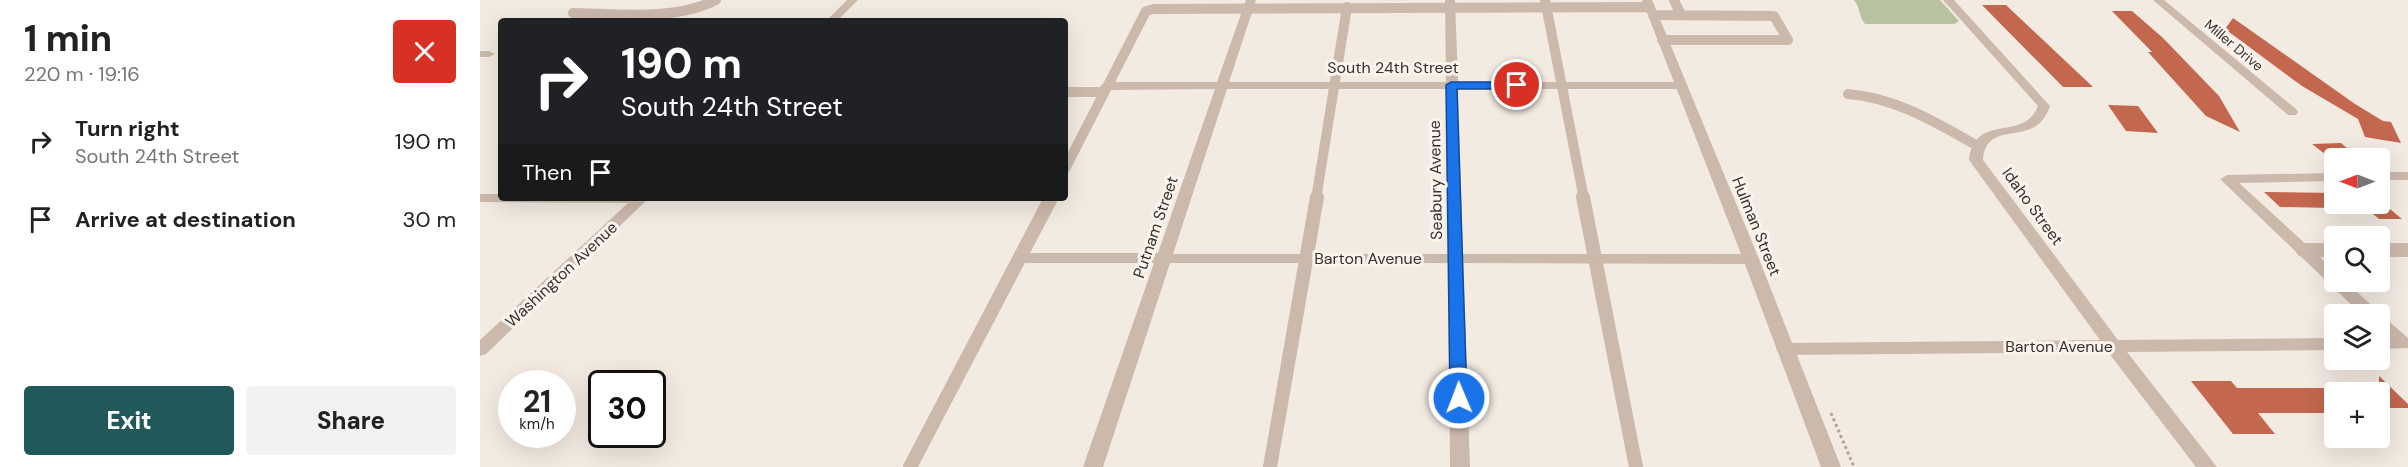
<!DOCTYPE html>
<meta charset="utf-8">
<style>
:root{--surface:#fff;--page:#f2f2f2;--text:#222;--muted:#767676;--accent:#21595b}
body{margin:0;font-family:"DM Sans",sans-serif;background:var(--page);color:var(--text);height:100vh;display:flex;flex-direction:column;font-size:22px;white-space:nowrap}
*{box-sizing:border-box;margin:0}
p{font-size:20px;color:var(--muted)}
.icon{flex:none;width:33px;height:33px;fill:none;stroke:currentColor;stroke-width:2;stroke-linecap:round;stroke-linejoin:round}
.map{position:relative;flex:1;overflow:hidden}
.side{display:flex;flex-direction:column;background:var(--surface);width:480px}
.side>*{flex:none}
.hud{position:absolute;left:18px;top:18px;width:570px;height:183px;border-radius:6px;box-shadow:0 6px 24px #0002;background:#202124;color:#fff;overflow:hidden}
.needle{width:39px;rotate:270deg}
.tools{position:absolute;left:1844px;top:148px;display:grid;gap:12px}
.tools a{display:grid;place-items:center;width:66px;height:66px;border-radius:6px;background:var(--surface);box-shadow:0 6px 24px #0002;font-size:30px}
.speed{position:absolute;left:18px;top:370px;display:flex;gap:12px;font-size:30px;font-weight:700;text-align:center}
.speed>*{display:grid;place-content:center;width:78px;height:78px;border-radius:50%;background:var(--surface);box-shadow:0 6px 24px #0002;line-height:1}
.speed small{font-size:15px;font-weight:400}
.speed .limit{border:3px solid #111;border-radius:9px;background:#fff;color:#111}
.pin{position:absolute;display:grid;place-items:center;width:51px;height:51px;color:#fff;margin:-26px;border:3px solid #fff;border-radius:50%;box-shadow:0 2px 6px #0007}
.me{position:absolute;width:66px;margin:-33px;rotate:359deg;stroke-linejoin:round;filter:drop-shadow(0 0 4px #0008)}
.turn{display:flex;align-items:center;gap:21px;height:126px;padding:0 24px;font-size:27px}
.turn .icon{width:78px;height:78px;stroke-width:2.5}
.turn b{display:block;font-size:42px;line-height:51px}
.then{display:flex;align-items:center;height:57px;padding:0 24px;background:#0003;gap:12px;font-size:22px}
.round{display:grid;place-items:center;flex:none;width:63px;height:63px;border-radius:6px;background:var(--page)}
.headline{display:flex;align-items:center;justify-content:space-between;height:102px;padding:0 24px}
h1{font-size:36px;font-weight:800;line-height:45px}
.primary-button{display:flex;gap:12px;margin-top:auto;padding:12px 24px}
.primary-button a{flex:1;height:69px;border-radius:6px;background:var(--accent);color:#fff;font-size:24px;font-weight:800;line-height:69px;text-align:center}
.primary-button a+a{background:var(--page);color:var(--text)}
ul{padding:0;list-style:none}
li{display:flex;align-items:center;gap:18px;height:78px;padding:0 24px}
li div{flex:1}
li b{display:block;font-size:22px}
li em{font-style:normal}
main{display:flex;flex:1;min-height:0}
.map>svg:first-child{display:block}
</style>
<main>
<section class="side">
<div class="headline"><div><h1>1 min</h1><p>220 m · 19:16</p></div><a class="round" style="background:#d93025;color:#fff"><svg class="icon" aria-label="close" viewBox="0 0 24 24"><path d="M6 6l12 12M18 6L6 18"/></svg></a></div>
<ul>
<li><svg class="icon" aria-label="right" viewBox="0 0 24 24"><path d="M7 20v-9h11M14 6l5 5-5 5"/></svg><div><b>Turn right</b><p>South 24th Street</p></div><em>190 m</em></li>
<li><svg class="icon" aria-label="arrive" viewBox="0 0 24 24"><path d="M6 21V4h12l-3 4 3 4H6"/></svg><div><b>Arrive at destination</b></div><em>30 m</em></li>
</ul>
<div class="primary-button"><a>Exit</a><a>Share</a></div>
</section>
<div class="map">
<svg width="1928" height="467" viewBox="0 0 1928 467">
<rect width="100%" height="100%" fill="#f3eae1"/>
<path fill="#b8c2a0" d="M 1374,0 L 1460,0 L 1479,21 L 1474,24 L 1385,24 C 1378,15 1381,9 1374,0 Z"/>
<path fill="#c3674e" d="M 1502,5 L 1526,5 L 1613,87 L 1583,87 Z
M 1632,11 L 1652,11 L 1683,38 L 1739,96 L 1760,132 L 1726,116 L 1668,52 L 1672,52 Z
M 1753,18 L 1875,104 L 1903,121 L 1911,122 L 1921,143 L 1885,137 L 1878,119 L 1822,86 L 1745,29 Z
M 1628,105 L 1658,106 L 1678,133 L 1646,131 Z
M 1861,143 L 1879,158 L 1850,158 L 1832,144 Z
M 1784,192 L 1854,193 L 1854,208 L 1800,207 Z
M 1881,204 L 1904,204 L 1922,219 L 1899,219 Z
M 1899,376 L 1928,404 L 1928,408 L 1899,408 Z
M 1711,381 L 1751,381 L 1757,388 L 1854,388 L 1854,413 L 1778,413 L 1795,434 L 1753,434 Z"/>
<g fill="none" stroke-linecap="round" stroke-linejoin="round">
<path stroke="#b7a396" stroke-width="3" stroke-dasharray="3 3" stroke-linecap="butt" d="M 1351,413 L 1374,467"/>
<path stroke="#cbb9ac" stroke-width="10" d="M 1065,0 L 1104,199
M 1194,0 L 1201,15
M 93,13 C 139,14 194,21 236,0
M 1173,15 L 1294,16 L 1308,40 L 1182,40
M 585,92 L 623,92
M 1368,94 C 1417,98 1456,123 1498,146
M 585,169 L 666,11 L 674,9 L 1170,7
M 836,199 L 867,7"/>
<path stroke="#cbb9ac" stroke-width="14" d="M 1103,197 L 1156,467
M 1823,250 L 1854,250
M 1899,250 L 1928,250
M 430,467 L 571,198
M 790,467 L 837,197"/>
<path fill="#cbb9ac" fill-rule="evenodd" d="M 367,0 L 378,0 L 357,21 L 346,21 Z
M 766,0 L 776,0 L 749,82 L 966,82 L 965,0 L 975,0 L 978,82 L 1205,82 L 1205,88 L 1201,89 L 978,89 L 983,254 L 1271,254 L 1279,259 L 1271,264 L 983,263 L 990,467 L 970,467 L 968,263 L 690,263 L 623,467 L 603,467 L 674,263 L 541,263 L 533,258 L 541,253 L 678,253 L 735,89 L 626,90 L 620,86 L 626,82 L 737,82 ZM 747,89 L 966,89 L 968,254 L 693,254 Z
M 1463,0 L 1474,0 L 1570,106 C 1555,151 1507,116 1503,160 L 1638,340 L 1854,338 L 1854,350 L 1647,352 L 1737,467 L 1716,467 L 1628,352 L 1305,355 L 1299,353 L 1296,349 L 1299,345 L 1305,343 L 1620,340 L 1489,160 C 1495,111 1544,143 1558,106 Z
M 1673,0 L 1684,0 L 1816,109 L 1818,112 L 1816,115 L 1808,115 Z
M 0,51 L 9,51 L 15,54 L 9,57 L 0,57 Z
M 1899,172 L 1928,172 L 1928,180 L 1899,180 Z
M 1854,173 L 1854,181 L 1759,183 L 1854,270 L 1854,282 L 1866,282 L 1898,311 L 1900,315 L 1899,317 L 1905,318 L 1928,338 L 1928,348 L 1899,349 L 1899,337 L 1905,337 L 1899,331 L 1899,315 L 1882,315 L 1740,179 L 1747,175 Z
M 0,194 L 21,194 L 21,198 L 169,198 L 6,354 L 0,356 L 0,340 L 148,203 L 0,202 Z"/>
<path fill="#cbb9ac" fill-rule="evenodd" d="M 1162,0 L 1172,0 L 1279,259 L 1361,467 L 1341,467 L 1263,259 Z"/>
</g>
<path fill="#1a73e8" stroke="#114b97" stroke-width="1.5" d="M 971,82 L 1037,82 L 1043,85 L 1037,89 L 977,89 L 987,398 L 984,402 L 973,402 L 970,398 L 966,85 Z"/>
<g text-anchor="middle" stroke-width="6" stroke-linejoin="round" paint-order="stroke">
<g font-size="14" fill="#3a2f2b" stroke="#faf4ed">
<text transform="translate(1754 45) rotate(40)" y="5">Miller Drive</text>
</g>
<g font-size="16" fill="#3a2f2b" stroke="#faf4ed">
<text x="913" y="73">South 24th Street</text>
<text transform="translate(955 180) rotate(-91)" y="6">Seabury Avenue</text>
<text transform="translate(1553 206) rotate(54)" y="6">Idaho Street</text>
<text transform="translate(1277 226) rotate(68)" y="6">Hulman Street</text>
<text transform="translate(675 227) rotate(-71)" y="6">Putnam Street</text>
<text x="888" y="264">Barton Avenue</text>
<text transform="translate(81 274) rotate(-43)" y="6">Washington Avenue</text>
<text x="1579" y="352">Barton Avenue</text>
</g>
</g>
</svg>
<div class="tools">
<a><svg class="needle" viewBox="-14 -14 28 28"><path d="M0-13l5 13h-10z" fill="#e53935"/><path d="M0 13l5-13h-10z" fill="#767676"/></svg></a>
<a><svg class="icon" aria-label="search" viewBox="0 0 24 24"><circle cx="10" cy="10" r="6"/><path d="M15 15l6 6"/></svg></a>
<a><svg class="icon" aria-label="layers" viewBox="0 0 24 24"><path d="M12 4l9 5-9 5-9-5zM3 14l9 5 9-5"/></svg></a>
<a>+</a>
</div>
<div class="speed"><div>21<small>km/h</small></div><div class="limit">30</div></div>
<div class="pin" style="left:1037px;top:85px;background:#d93025"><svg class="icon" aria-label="arrive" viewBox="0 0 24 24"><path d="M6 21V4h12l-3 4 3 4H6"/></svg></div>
<svg class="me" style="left:979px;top:398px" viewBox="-20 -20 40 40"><circle r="17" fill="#1a73e8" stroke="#fff" stroke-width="3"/><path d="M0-11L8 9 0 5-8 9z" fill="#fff"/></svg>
<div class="hud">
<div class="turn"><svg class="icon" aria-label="right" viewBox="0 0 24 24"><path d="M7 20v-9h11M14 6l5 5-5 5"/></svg><div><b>190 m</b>South 24th Street</div></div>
<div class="then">Then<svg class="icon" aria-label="arrive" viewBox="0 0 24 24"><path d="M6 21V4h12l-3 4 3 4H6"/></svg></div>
</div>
</div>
</main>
